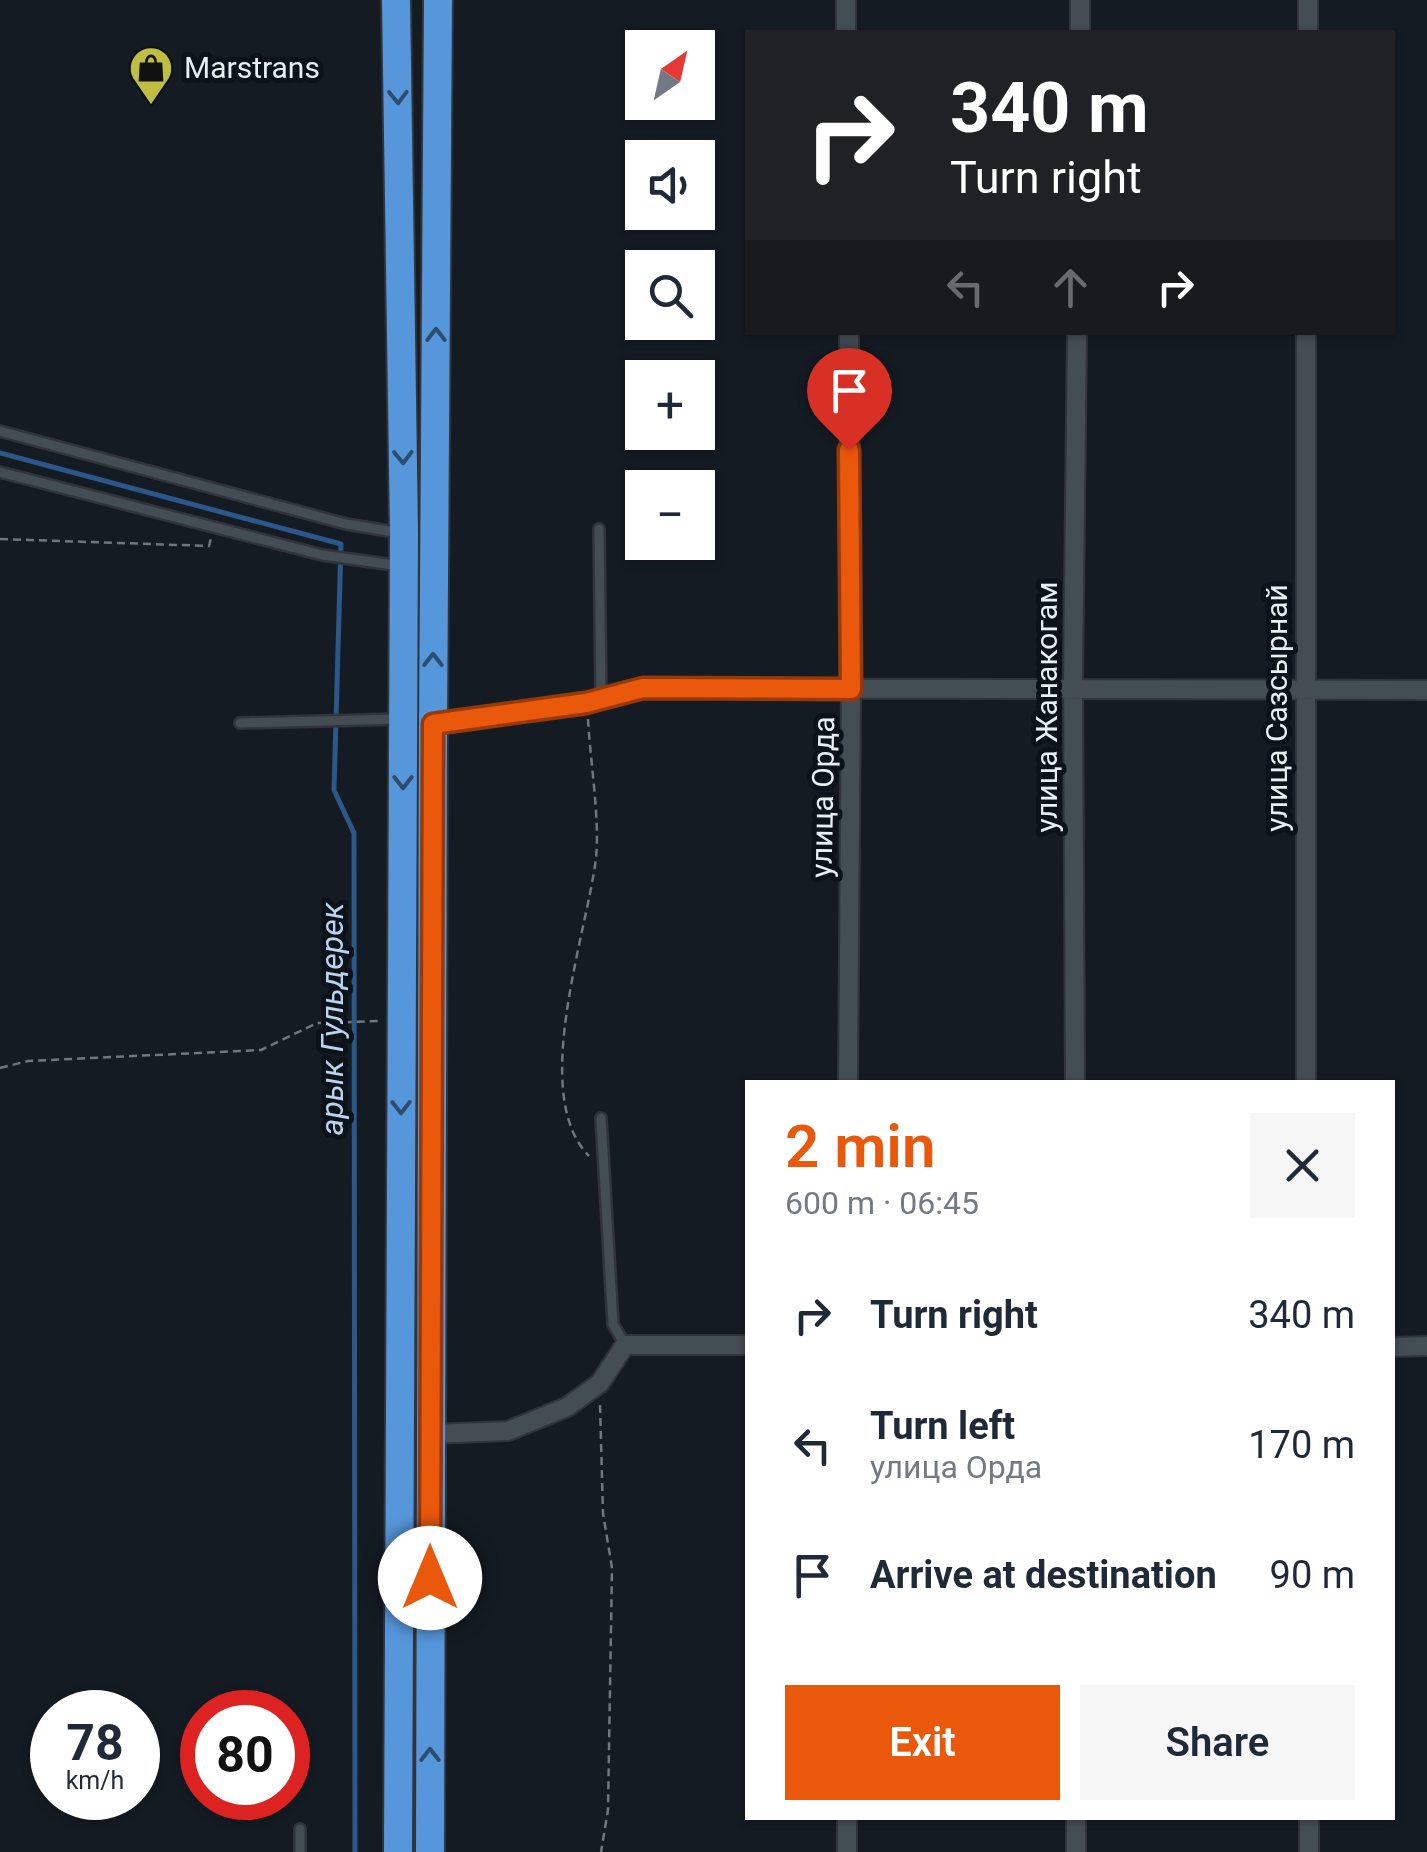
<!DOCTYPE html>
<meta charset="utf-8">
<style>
:root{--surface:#fff;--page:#f6f6f7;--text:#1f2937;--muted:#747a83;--accent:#ea580c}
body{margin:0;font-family:Roboto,sans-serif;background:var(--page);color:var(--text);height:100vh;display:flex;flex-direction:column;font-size:38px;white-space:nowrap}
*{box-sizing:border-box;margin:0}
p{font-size:32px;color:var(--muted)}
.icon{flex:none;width:55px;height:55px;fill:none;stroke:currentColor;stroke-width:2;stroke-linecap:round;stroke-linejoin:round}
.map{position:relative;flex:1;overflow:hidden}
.side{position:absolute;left:745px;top:1080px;width:650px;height:740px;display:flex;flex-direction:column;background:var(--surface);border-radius:0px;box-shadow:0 2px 8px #0004}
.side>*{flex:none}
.banner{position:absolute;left:745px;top:30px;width:650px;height:305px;border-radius:0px;box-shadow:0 2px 8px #0004;background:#202124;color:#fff;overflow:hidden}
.needle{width:65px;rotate:34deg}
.buttons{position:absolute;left:625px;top:30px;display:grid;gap:20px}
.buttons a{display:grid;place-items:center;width:90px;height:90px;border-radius:0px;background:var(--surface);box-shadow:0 2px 8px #0004;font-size:50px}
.speed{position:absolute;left:30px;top:1690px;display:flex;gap:20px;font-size:50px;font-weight:700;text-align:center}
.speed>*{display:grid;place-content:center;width:130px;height:130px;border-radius:50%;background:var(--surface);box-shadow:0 2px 8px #0004;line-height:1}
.speed small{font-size:25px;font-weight:400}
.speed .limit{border:15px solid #d22;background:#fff;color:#111}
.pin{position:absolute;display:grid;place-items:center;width:85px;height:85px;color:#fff;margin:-102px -42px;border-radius:50% 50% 50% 0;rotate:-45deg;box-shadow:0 0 10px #0007}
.pin .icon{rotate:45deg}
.me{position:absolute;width:110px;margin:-55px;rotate:0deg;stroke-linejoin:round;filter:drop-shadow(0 0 8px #0008)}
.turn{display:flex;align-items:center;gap:35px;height:210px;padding:0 40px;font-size:45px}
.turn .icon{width:130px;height:130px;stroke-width:2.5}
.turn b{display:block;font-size:70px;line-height:85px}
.lanes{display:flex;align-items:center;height:95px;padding:0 40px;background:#0003;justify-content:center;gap:50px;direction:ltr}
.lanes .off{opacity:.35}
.round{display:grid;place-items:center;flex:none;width:105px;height:105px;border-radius:0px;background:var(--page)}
.headline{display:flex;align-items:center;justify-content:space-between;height:170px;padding:0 40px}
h1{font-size:60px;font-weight:600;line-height:75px;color:var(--accent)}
.button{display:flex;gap:20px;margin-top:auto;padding:20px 40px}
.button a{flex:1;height:115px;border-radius:0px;background:var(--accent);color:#fff;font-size:40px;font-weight:600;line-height:115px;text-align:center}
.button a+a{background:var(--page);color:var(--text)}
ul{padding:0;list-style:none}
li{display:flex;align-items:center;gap:30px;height:130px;padding:0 40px}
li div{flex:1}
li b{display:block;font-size:38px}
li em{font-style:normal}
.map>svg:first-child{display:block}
</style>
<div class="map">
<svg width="1427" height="1852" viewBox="0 0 1427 1852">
<rect width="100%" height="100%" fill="#151b23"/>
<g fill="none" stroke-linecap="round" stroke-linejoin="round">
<path stroke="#2b5889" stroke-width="5" d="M 0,453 L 341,544 L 334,790 L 354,833 L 355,1852"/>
<g stroke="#31343a" stroke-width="14">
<path id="service" d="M 0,431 L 346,524 L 401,533
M 0,472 L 322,555 L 401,566
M 599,529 L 601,699
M 240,723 L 400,719
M 601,1118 L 613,1324 L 625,1345
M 300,1829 L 300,1852"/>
</g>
<g stroke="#31343a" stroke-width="22">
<path id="minor" d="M 846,0 L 846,32
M 1080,32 L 1080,0
M 1308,32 L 1308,0
M 433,725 L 586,703 L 643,688 L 1427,690
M 848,1082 L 851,689 L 849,332
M 1075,1082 L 1073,679 L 1077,332
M 1306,1082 L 1306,332
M 1392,1347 L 1427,1346
M 430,1434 L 508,1431 L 567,1407 L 600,1383 L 625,1345 L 748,1345
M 847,1818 L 847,1852
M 1309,1818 L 1309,1852
M 1076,1852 L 1076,1818"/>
</g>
<g stroke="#31343a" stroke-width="32">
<path id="trunk" d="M 396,0 L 404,533 L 398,1852
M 430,1852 L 433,725 L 438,0"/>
</g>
<path stroke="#72777e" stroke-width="2.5" stroke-dasharray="8 5" stroke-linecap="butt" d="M 0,539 L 209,546 L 211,538
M 588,719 C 590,759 600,820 596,858 C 587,934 529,1095 589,1156
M 0,1068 L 28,1061 L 261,1050 L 317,1023 L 380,1021
M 600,1405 L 603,1513 L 612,1568 L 608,1810 L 601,1852"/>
<use href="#service" stroke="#444c54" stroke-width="9"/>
<use href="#minor" stroke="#444c54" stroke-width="18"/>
<use href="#trunk" stroke="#5696da" stroke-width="28"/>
</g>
<defs><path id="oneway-chevron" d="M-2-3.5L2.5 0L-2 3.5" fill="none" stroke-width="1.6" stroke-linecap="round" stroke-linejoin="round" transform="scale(2.5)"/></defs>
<g stroke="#2d4d70">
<use href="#oneway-chevron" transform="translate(398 97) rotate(89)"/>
<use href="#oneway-chevron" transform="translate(436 335) rotate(-90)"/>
<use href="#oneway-chevron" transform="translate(403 457) rotate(89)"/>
<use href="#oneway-chevron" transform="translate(433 660) rotate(-90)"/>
<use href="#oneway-chevron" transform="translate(403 782) rotate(90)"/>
<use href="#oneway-chevron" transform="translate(401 1107) rotate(90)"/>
<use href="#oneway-chevron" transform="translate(430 1755) rotate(-90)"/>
</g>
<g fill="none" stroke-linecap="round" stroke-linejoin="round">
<g stroke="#983908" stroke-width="25">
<path id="route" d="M 430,1578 L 433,724 L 586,703 L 643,688 L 851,689 L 849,450"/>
</g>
<use href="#route" stroke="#ea580c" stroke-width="18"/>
</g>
<defs>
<g id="shop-pin" transform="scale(2.25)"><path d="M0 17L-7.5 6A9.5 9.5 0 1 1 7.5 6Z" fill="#c0be41" stroke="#0c1219"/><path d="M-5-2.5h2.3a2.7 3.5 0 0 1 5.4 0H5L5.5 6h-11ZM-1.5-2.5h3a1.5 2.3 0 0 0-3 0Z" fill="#111"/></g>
</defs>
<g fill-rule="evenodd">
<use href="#shop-pin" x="151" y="68"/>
</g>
<g text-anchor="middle" stroke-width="10" stroke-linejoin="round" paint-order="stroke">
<g font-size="30" fill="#e9eef3" stroke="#0c1219" text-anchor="start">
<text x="184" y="78">Marstrans</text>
</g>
<g font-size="30" fill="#e9eef3" stroke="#0c1219">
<text transform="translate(1047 707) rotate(-90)" y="10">улица Жанакогам</text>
<text transform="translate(1277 708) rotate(-90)" y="10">улица Сазсырнай</text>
<text transform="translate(823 797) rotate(-89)" y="10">улица Орда</text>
</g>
<g font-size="32" font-style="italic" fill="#b9d3f0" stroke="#0c1219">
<text transform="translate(332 1019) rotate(-90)" y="11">арык Гульдерек</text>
</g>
</g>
</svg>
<div class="buttons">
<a><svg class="needle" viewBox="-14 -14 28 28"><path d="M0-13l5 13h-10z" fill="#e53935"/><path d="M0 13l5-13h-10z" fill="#747a83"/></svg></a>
<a><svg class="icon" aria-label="sound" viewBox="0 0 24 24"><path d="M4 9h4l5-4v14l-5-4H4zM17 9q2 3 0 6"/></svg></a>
<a><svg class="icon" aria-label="search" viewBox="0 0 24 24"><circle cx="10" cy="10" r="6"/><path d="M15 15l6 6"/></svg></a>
<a>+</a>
<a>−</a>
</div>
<div class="speed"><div>78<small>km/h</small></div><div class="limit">80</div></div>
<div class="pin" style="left:849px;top:450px;background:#d93025"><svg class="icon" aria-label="arrive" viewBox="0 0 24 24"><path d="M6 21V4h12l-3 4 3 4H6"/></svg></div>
<svg class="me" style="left:430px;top:1578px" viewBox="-20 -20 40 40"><circle r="19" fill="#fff"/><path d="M0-13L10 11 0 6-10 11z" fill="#ea580c"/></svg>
<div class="banner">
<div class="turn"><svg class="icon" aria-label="right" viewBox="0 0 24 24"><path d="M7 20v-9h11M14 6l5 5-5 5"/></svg><div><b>340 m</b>Turn right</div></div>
<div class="lanes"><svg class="icon off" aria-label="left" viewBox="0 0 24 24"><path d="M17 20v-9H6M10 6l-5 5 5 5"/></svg><svg class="icon off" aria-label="ahead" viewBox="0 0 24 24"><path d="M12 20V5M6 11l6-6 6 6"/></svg><svg class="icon" aria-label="right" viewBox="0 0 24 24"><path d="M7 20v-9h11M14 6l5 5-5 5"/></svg></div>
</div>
<section class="side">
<div class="headline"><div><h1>2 min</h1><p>600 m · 06:45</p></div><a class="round"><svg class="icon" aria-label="close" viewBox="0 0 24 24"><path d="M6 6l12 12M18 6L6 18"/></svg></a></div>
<ul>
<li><svg class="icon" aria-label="right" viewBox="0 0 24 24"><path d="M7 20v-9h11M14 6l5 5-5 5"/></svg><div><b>Turn right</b></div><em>340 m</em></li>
<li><svg class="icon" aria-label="left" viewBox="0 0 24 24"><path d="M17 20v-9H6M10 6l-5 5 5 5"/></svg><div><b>Turn left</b><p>улица Орда</p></div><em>170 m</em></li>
<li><svg class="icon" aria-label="arrive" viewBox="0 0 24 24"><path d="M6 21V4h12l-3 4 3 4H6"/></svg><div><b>Arrive at destination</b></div><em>90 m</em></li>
</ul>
<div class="button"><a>Exit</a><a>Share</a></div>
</section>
</div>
